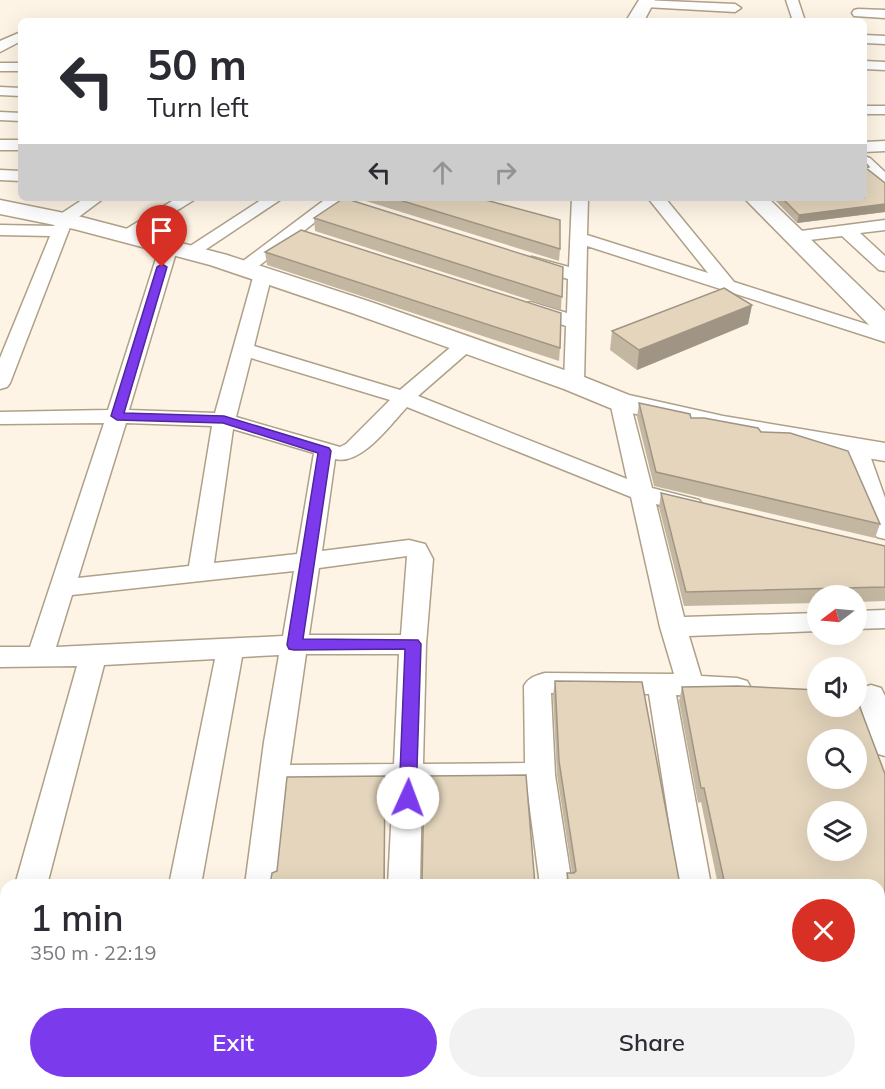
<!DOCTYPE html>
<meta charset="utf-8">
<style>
:root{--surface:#fff;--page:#f2f2f3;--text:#2b2b33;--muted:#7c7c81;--accent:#7c3aed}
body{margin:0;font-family:Mulish,sans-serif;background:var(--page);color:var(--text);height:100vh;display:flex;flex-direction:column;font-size:22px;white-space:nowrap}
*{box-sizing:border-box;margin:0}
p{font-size:20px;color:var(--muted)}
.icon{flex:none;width:33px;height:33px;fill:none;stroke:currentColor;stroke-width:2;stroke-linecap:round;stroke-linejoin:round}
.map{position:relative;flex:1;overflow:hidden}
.sheet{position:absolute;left:0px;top:879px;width:885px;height:210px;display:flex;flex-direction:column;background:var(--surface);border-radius:18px 18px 0 0;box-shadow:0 6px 24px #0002}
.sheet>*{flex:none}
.hud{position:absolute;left:18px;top:18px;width:849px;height:183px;border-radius:9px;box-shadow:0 6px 24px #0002;background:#fff;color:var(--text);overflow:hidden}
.needle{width:39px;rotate:254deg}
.tools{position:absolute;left:807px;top:585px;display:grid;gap:12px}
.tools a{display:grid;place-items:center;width:60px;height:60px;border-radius:50%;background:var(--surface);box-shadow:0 6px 24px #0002;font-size:30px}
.pin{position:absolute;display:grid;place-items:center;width:51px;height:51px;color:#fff;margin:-62px -26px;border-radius:50% 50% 50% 0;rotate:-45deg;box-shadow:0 0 6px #0007}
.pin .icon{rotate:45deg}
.me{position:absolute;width:66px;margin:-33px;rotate:2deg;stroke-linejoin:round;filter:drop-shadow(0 0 4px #0008)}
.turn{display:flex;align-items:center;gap:21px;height:126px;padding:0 30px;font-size:27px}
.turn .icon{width:78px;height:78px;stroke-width:2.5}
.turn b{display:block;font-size:42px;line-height:51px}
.lanes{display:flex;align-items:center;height:57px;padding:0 30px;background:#0003;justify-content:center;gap:30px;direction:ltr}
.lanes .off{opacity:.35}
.round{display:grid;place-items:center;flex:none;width:63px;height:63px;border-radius:32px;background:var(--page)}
.overview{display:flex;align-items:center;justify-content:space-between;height:102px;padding:0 30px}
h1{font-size:36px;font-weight:600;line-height:45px}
.primary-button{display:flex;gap:12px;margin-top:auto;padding:12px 30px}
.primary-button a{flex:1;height:69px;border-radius:36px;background:var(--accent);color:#fff;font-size:24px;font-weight:600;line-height:69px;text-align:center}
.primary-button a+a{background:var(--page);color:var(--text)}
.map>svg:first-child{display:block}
</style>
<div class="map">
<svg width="885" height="1089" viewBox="0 0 885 1089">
<rect width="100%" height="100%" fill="#fdf4e5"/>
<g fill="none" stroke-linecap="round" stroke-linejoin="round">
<g stroke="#afa088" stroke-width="3">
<path id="street" d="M 642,0 L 735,4 L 741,8 L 735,12 L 645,7 L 639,3 Z
M 786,0 L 798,0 L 805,21 L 793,21 Z
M 858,9 L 885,10 L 885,18 L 854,16 L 852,13 L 854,10 Z
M 21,32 L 21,41 L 0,52 L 0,41 Z
M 864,35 L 885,36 L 885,44 L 864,43 Z
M 864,61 L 885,62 L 885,70 L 864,69 Z
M 0,63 L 21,63 L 21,71 L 0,71 Z
M 0,87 L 21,88 L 21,96 L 0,95 Z
M 864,106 L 885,106 L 885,114 L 864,114 Z
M 0,112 L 21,113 L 21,121 L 0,120 Z
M 0,140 L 21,140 L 21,150 L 0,150 Z
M 885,141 L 885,151 L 864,152 L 864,142 Z
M 864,156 L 870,158 L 885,172 L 885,185 L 879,183 L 864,169 Z
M 0,170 L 21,171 L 21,181 L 0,180 Z
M 85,198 L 104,198 L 72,222 L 10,383 L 7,387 L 0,389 L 0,358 L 50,236 L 0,235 L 0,225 L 54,226 L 59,215 Z
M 177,198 L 197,198 L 133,238 L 121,238 L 118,234 Z
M 264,198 L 283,198 L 196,256 L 184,256 L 181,252 Z
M 327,198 L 346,198 L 251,272 L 239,272 L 236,268 L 239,264 Z
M 572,198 L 588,198 L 587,235 L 708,273 L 648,198 L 665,198 L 734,282 L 885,330 L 885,342 L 587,246 L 584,383 L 581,387 L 574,389 L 567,387 L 564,383 L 566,326 L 524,312 L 522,308 L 524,304 L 531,302 L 567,313 L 568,279 L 526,266 L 523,262 L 526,258 L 532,257 L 569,267 Z
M 885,220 L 885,230 L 860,233 L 885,256 L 885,271 L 879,270 L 842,236 L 793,242 L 787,241 L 784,237 L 787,233 L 793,232 Z
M 169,241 L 175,242 L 178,246 L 129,410 L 215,413 L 254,274 L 257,270 L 269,270 L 272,274 L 254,346 L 400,390 L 458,341 L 472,341 L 475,345 L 472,349 L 418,396 L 627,479 L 610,402 L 613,398 L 620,396 L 627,398 L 630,402 L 652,488 L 699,500 L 703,505 L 699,510 L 691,512 L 656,504 L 684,617 L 818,613 L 818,631 L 689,636 L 701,676 L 737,678 L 747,681 L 751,688 L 747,695 L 737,698 L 676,695 L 711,885 L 679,885 L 649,694 L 551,693 L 555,775 L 572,885 L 540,885 L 527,787 L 422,788 L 420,885 L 388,885 L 393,788 L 287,789 L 277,885 L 245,885 L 264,742 L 279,655 L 242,657 L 201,885 L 169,885 L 215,659 L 104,665 L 47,885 L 15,885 L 77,666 L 0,667 L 0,647 L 30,647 L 104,423 L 0,424 L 0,412 L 108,410 L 160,246 L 163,242 ZM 251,358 L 390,400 L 346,444 L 340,447 L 236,417 ZM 407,407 L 631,497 L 660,627 L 674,674 L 545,673 C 535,676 529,677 524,686 L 525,763 L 423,764 L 426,644 L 433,559 L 425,544 L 409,540 L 322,551 L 335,459 C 361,466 391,424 407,407 ZM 126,423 L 212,426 L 189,566 L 78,578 ZM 233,429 L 314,453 L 297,554 L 214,563 ZM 407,556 L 401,635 L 309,635 L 319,568 ZM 294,571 L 283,636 L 56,647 L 72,595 ZM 306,654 L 399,654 L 394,764 L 290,765 Z
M 856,440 L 864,442 L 867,447 L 885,498 L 885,539 L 877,537 L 873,531 L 845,447 L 848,442 Z
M 885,610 L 885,628 L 856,629 L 856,611 Z
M 871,685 L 881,688 L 885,696 L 885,756 L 875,753 L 857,695 L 861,688 Z
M 6,914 L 6,944 L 0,946 L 0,916 Z
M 879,968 L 885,968 L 885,1000 L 879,1000 Z
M 0,1061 L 6,1061 L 6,1083 L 22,1083 L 20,1089 L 0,1089 Z
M 478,1083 L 518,1083 L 515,1089 L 475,1089 Z
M 555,1083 L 591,1083 L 591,1089 L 555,1089 Z"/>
</g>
<g stroke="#afa088" stroke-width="3">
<path id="secondary" d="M 639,0 L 655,0 L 644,21 L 626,21 Z
M 744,198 L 768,198 L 885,311 L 885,334 L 876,332 Z
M 0,200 L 74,215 L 227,255 L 371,302 L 584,377 L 629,395 L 723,416 L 885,443 L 885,461 L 723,434 L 610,408 L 564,389 L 352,313 L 210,265 L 74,229 L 0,214 Z"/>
</g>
<use href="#street" fill="#fff" fill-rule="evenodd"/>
<use href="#secondary" fill="#fff" fill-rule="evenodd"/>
</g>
<path fill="#c4b7a2" d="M 869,170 L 885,183 L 885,212 L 797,223 L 773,198 L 864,198 Z
M 356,198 L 478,198 L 560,249 L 559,261 Z
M 314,218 L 563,267 L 561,310 L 315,231 Z
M 265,252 L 560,348 L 559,361 L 267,265 Z
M 752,305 L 748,324 L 637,370 L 610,350 L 612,331 Z
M 639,403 L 691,418 L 761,432 L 880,524 L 875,538 L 654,486 L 637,417 Z
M 661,493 L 885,546 L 885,601 L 856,602 L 856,596 L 818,596 L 818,603 L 684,606 L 659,507 Z
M 555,681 L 680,885 L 566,885 L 567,873 L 572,873 L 557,775 L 553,695 Z
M 682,687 L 885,774 L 885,958 L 879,958 L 879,885 L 718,885 L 701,802 L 698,803 L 679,701 Z"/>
<path fill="#a09584" d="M 885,204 L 885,212 L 797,223 L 799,215 Z
M 752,305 L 748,324 L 637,370 L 639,350 Z
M 385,776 L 385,885 L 384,885 Z"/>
<path fill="#e4d5bc" stroke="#a09584" stroke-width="1.5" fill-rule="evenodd" d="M 864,161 L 869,167 L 866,168 L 885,183 L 885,204 L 799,215 L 782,198 L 864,198 Z
M 344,198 L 563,267 L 562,297 L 314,218 Z
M 393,198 L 478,198 L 560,220 L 560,249 Z
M 301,230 L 561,313 L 560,348 L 265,252 Z
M 724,288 L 752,305 L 639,350 L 612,331 Z
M 639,403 L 690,414 L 691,418 L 704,418 L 758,428 L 761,432 L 790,433 L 848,451 L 880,524 L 656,472 Z
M 661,493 L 885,546 L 885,587 L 686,592 Z
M 555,681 L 642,682 L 680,885 L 569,885 L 567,873 L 574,873 L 576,871 L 559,761 Z
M 738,686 L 818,690 L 818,706 L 856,706 L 856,697 L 885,774 L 885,944 L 879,944 L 879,885 L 725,885 L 704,788 L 701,788 L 682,687 ZM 818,740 L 856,740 L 856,778 L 818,778 ZM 818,812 L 856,812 L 856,850 L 818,850 Z
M 526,775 L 535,885 L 422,885 L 424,776 Z
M 385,776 L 384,885 L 270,885 L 272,873 L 277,871 L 287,777 Z"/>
<path fill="#7c3aed" stroke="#51269a" stroke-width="1.5" d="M 162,264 L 167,267 L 124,413 L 224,416 L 329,448 L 331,451 L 303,639 L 418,640 L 421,644 L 416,798 L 414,803 L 408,805 L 402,803 L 399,798 L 405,649 L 294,650 L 289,649 L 287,645 L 318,453 L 223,423 L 117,420 L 111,416 L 157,267 Z"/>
</svg>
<div class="tools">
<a><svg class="needle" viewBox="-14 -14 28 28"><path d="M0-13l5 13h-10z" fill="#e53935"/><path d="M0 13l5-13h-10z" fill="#7c7c81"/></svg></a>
<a><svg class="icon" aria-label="sound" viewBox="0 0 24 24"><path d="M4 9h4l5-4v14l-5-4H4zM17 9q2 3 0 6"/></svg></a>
<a><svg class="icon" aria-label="search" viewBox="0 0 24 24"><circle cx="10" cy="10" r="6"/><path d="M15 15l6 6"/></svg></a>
<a><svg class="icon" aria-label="layers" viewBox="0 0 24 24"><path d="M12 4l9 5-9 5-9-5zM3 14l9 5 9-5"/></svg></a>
</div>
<div class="pin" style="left:162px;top:267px;background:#d93025"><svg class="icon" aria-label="arrive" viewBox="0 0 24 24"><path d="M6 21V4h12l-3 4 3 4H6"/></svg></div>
<svg class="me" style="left:408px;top:798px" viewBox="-20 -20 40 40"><circle r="19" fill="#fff"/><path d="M0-13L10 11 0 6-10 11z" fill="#7c3aed"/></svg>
<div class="hud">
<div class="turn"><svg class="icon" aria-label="left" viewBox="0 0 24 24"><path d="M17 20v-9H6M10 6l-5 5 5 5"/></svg><div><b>50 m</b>Turn left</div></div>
<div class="lanes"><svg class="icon" aria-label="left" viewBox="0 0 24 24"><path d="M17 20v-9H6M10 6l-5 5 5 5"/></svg><svg class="icon off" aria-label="ahead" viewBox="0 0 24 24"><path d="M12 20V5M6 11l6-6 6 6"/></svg><svg class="icon off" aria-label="right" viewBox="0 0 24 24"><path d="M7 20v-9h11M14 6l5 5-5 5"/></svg></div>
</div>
<section class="sheet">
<div class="overview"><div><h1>1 min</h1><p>350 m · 22:19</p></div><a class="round" style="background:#d93025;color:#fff"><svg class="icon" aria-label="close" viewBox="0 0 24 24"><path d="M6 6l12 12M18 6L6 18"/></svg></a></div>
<div class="primary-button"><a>Exit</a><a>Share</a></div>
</section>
</div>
